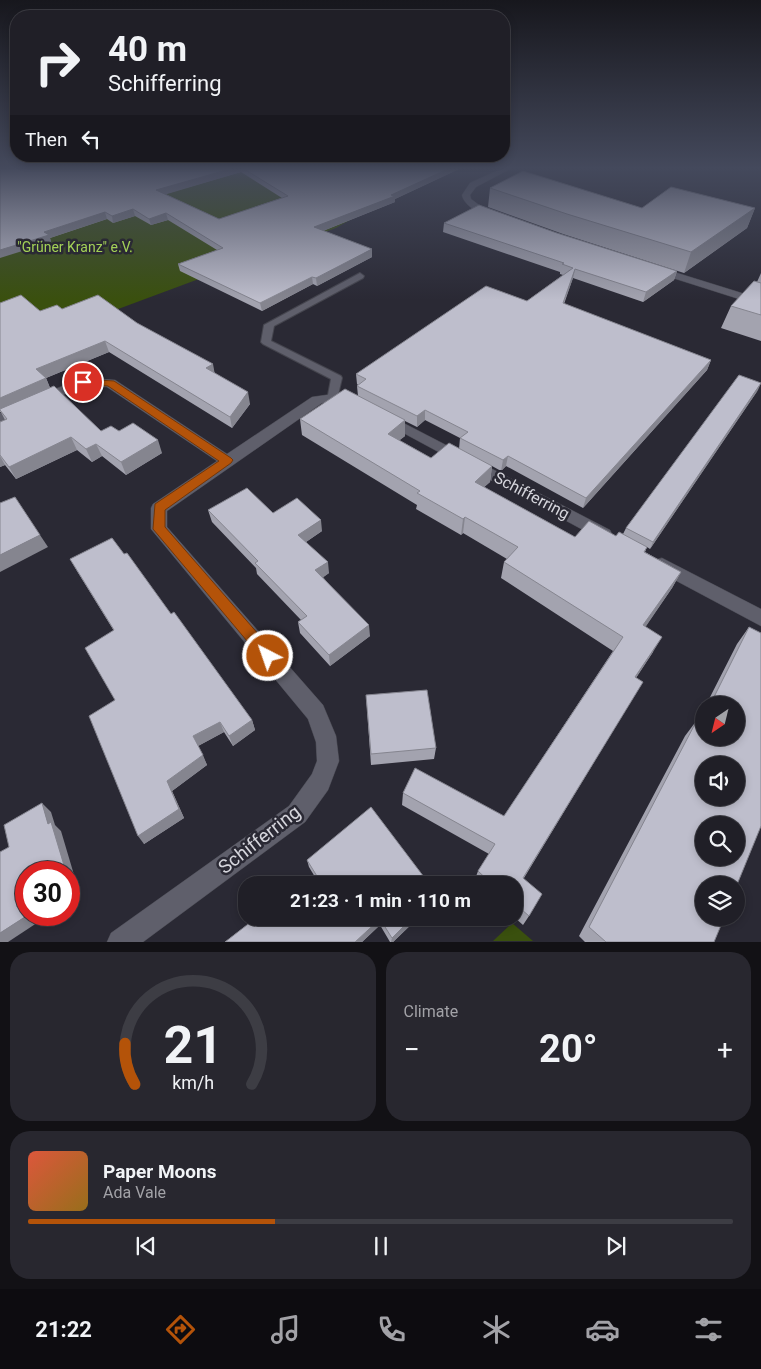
<!DOCTYPE html>
<html lang="en">
<head>
<meta charset="utf-8">
<style>
	body { margin:0; font-family:Roboto,sans-serif; background:#28272f; color:#f1f3f6; height:100vh; display:flex; flex-direction:column; font-size:19px; white-space:nowrap }
	* { box-sizing:border-box; margin:0 }
	p { font-size:16px; color:#a2a2a7 }
	.icon { flex:none; width:28px; height:28px; fill:none; stroke:currentColor; stroke-width:2; stroke-linecap:round; stroke-linejoin:round }
	.map { position:relative; height:942px; overflow:hidden }
	.details { display:flex; flex-direction:column; gap:10px; padding:10px; background:#121115; flex:1 }
	.details>* { flex:none }
	.hud { position:absolute; left:10px; top:10px; width:500px; height:152px; border-radius:20px; box-shadow:0 2px 8px #0003,0 0 0 1px #3d3d44; background:#201f27; color:#f1f3f6; overflow:hidden }
	.needle { width:32px; rotate:215deg }
	.tools { position:absolute; left:695px; top:696px; display:grid; gap:10px }
	.tools a { display:grid; place-items:center; width:50px; height:50px; border-radius:50%; background:#201f27; box-shadow:0 2px 8px #0003,0 0 0 1px #3d3d44; font-size:25px }
	.speed { position:absolute; left:15px; top:861px; display:flex; gap:10px; font-size:25px; font-weight:700; text-align:center }
	.speed>* { display:grid; place-content:center; width:65px; height:65px; border-radius:50%; background:#201f27; box-shadow:0 2px 8px #0003,0 0 0 1px #3d3d44; line-height:1 }
	.speed .limit { border:8px solid #d22; background:#fff; color:#111 }
	.pin { position:absolute; display:grid; place-items:center; width:42px; height:42px; color:#fff; margin:-21px; border:2px solid #fff; border-radius:50%; box-shadow:0 1px 5px #0007 }
	.me { position:absolute; width:55px; margin:-28px; rotate:319deg; stroke-linejoin:round; filter:drop-shadow(0 0 4px #0008) }
	.turn { display:flex; align-items:center; gap:18px; height:105px; padding:0 15px; font-size:22px }
	.turn .icon { width:65px; height:65px; stroke-width:2.5 }
	.turn b { display:block; font-size:35px; line-height:42px }
	.then { display:flex; align-items:center; height:48px; padding:0 15px; background:#0003; gap:10px; font-size:19px }
	.big { font-size:38px; font-weight:700; line-height:1.1 }
	.details .widget { flex:1; display:flex; flex-direction:column; justify-content:center; gap:8px; min-width:0; padding:0 18px; border-radius:20px; background:#28272f }
	.details .dial { align-items:center; gap:0 }
	.dial svg { height:130px; overflow:visible; fill:none; stroke:#3d3d44; stroke-width:7; stroke-linecap:round; text-anchor:middle }
	.dial text { fill:#f1f3f6; stroke:none }
	.song { display:flex; align-items:center; gap:15px }
	.cover { width:60px; height:60px; border-radius:8px; background:linear-gradient(135deg,hsl(10 70% 55%),hsl(40 70% 35%)) }
	.played { height:5px; border-radius:2px; background:linear-gradient(90deg,#b45309 35%,#3d3d44 35%) }
	.keys { display:flex; justify-content:space-around; direction:ltr }
	.heat { display:flex; justify-content:space-between; align-items:center; font-size:28px; direction:ltr }
	.details .tiles { flex:1; display:grid; gap:10px; grid-template-columns:1fr 1fr }
	.widget:last-child { grid-column:span 2 }
	.trip { position:absolute; left:238px; top:876px; width:285px; height:50px; border-radius:20px; background:#201f27; box-shadow:0 2px 8px #0003,0 0 0 1px #3d3d44; font-weight:700; line-height:50px; text-align:center }
	.dock { display:flex; height:80px; justify-content:space-around; align-items:center; background:#0d0c10; color:#a2a2a7 }
	.dock .icon { width:35px; height:35px }
	.dock .active { color:#b45309 }
	.dock b { font-size:22px; color:#f1f3f6 }
	.map>svg:first-child { display:block }
	.green { fill:#3a500e }
	.lines { fill:none; stroke-linecap:round; stroke-linejoin:round }
	.lane-casing { stroke:#45454e; stroke-width:2 }
	.street-casing { stroke:#45454e; stroke-width:1 }
	.lane { fill:#5f5f6b; fill-rule:evenodd }
	.street { fill:#5f5f6b; fill-rule:evenodd }
	.wall { fill:#a3a3af; fill-rule:evenodd }
	.shaded-wall { fill:#85858f }
	.building { fill:#bebecc; stroke:#85858f; fill-rule:evenodd }
	.route { fill:#b45309; stroke:#753606 }
	.labels { text-anchor:middle; stroke-width:5; stroke-linejoin:round; paint-order:stroke }
	.far-park-label { font-size:14px; fill:#a3d157; stroke:#2a2934 }
	.street-label { font-size:16px; fill:#d5d5dc; stroke:#2a2934 }
	.near-street-label { font-size:19px; fill:#d5d5dc; stroke:#2a2934 }
</style>
</head>
<body>
<div class="map">
<svg width="761" height="942" viewBox="0 0 761 942">
	<rect width="100%" height="100%" fill="#2a2934"/>
	<g class="green">
		<polygon points="293,169 369,209 336,228 0,353 0,187"/>
		<polygon points="512,923 533,941 493,941"/>
	</g>
	<g class="lines">
		<defs>
			<polygon id="lane" points="360,273 364,276 363,278 274,326 271,341 341,376 342,378 338,395 333,398 328,395 331,379 263,344 261,342 264,325"/>
			<g id="street">
				<path d="M501,169h9l-34,18 -6,8 1,4 8,6 18,8v4c-11,1 -33,-10 -35,-22l8,-12z"/>
				<polygon points="658,267 761,299 761,306 654,272 654,268"/>
				<polygon points="83,378 115,380 227,454 312,397 340,393 354,396 361,401 354,405 340,401 322,403 167,511 167,527 323,705 336,736 339,761 328,790 305,822 143,942 107,942 111,933 289,806 312,774 317,761 316,742 308,719 151,529 151,508 153,504 217,461 107,387 85,386 43,403 36,399 38,396"/>
				<polygon points="22,405 27,406 29,409 27,412 0,422 0,413"/>
				<polygon points="388,415 610,530 612,534 610,538 604,540 598,538 383,422 381,419 383,416"/>
				<polygon points="662,558 761,609 761,626 656,570 653,565 656,560"/>
			</g>
		</defs>
		<use href="#lane" class="lane-casing"/>
		<use href="#street" class="street-casing"/>
		<use href="#lane" class="lane"/>
		<use href="#street" class="street"/>
	</g>
	<g class="wall">
		<path d="M0,169h459l-64,30v3l-72,29 49,26 -55,29 -4,-2 -51,27 -82,-40 -2,-7 39,-14 -49,-30 -17,5 -16,-9 -22,7 -6,-4 -57,19 1,4zM241,172l41,26 -63,21 -54,-25z"/>
		<polygon points="490,188 642,208 755,208 747,228 684,273 563,234 488,207"/>
		<path d="M444,223l113,10 120,38 -3,9 -31,22 -70,-24 -9,26 147,56 -4,10 -124,138 -77,-42 -5,5 -9,-5 -2,16 -6,5 91,50 41,-1 7,-2 3,-6 132,-138 -108,159 -3,-2 -2,5 36,20 -9,16 -27,39 8,25 -17,26 -2,18 -110,182 5,38 -6,9 -9,-8v-32h-36l-4,-3 4,-11 11,-17 -87,-49 1,-12 101,23 109,-165 -112,-73 3,-16 3,-3 -44,-26 -2,2 -45,-26 1,-4 -115,-70 -2,-16 58,-23 -1,-10 1,-1 -1,-1 -1,-10 171,-73 36,-26 -3,-1v-2l-117,-40zM425,420l35,18 -1,11 -28,9 -32,-18 6,-4v-15l12,6z"/>
		<polygon points="761,273 761,341 721,328 731,306 757,282"/>
		<polygon points="0,303 40,311 62,309 137,323 215,373 250,404 232,428 109,352 46,378 50,388 101,431 119,431 162,453 126,475 102,456 92,462 77,450 16,479 5,465 0,467 0,422 5,420 1,412 0,412"/>
		<polygon points="208,510 273,513 322,531 306,542 329,573 323,577 370,636 330,666 300,633 298,622 301,620 257,574 256,568 212,522"/>
		<polygon points="124,554 171,614 252,720 255,730 233,746 224,732 198,746 207,765 172,791 184,818 144,844 114,631 77,571 70,559"/>
		<polygon points="749,627 714,942 585,942 579,936 685,736 697,720 698,721 704,710 704,738 736,705 706,705 737,644"/>
		<polygon points="366,695 436,748 434,759 371,765"/>
		<polygon points="307,860 430,885 318,882 309,867"/>
		<polygon points="256,918 418,918 393,942 390,942 380,925 362,942 225,942"/>
	</g>
	<g class="shaded-wall">
		<polygon points="230,169 240,169 241,172 157,197 156,190"/>
		<polygon points="448,169 459,169 395,199 395,202 315,234 314,227 391,195"/>
		<polygon points="755,208 747,228 684,273 691,252"/>
		<polygon points="133,209 135,216 113,223 112,216"/>
		<polygon points="105,212 107,219 50,238 51,242 0,258 0,250 44,232"/>
		<polygon points="166,213 168,220 151,225 149,219"/>
		<polygon points="372,249 372,257 317,286 316,278"/>
		<polygon points="575,269 573,278 560,313 563,303"/>
		<polygon points="677,271 674,280 643,302 646,292"/>
		<polygon points="312,277 313,284 262,311 260,303"/>
		<polygon points="105,341 109,352 41,380 36,369"/>
		<polygon points="711,360 707,370 583,508 586,498"/>
		<polygon points="213,364 215,375 206,368"/>
		<polygon points="46,378 51,390 0,410 0,398"/>
		<polygon points="761,383 758,390 650,549 653,542"/>
		<polygon points="248,392 250,404 232,428 230,417"/>
		<polygon points="425,410 425,420 417,427 417,416"/>
		<polygon points="405,420 405,436 388,450 388,434"/>
		<polygon points="71,437 77,450 16,479 9,467"/>
		<polygon points="158,440 162,453 126,475 121,462"/>
		<polygon points="96,444 102,456 92,462 86,449"/>
		<polygon points="0,456 5,465 0,467"/>
		<polygon points="508,456 506,466 501,471 503,460"/>
		<polygon points="492,466 490,482 472,498 475,482"/>
		<polygon points="465,517 463,533 461,535 463,519"/>
		<polygon points="321,520 322,531 300,546 298,535"/>
		<polygon points="40,535 48,547 0,572 0,555"/>
		<polygon points="328,562 329,573 317,582 315,570"/>
		<polygon points="681,572 672,588 636,641 643,625"/>
		<polygon points="369,625 370,636 330,666 329,655"/>
		<polygon points="662,637 653,652 627,691 635,677"/>
		<polygon points="252,720 255,730 233,746 229,736"/>
		<polygon points="220,722 224,732 198,746 193,736"/>
		<polygon points="203,755 207,765 172,791 184,818 144,844 138,836 167,781"/>
		<polygon points="42,803 51,812 55,825 61,831 80,895 69,902 69,872 66,872 48,824"/>
		<polygon points="28,915 49,915 8,942 0,942 0,933"/>
		<polygon points="412,918 418,918 393,942 391,942 392,938"/>
		<polygon points="380,919 380,925 362,942 355,942"/>
	</g>
	<g class="building">
		<polygon points="0,169 230,169 156,190 219,219 288,196 244,169 448,169 391,195 395,196 314,227 372,249 316,278 312,277 260,303 178,264 223,248 166,213 149,219 133,209 112,216 105,212 44,232 49,235 0,250"/>
		<polygon points="523,171 642,208 671,187 755,208 691,252 567,214 490,188"/>
		<polygon points="479,205 557,233 677,271 646,292 575,269 563,303 711,360 586,498 508,456 503,460 460,438 468,432 425,410 417,416 357,386 366,379 356,374 486,286 527,301 573,268 562,264 564,263 444,223"/>
		<polygon points="754,281 761,283 761,315 731,306"/>
		<polygon points="21,295 40,311 57,305 62,309 98,295 137,323 213,364 206,368 248,392 230,417 105,341 36,369 46,378 0,398 0,303"/>
		<polygon points="739,375 761,383 653,542 626,528"/>
		<polygon points="54,386 101,431 111,426 119,431 133,423 158,440 121,462 96,444 86,449 71,437 9,467 0,455 0,422 7,419 0,410 0,409"/>
		<polygon points="345,389 405,420 388,434 431,458 449,443 492,466 475,482 575,537 589,521 616,536 619,532 647,547 644,552 681,572 643,625 662,637 635,677 643,682 523,878 542,894 529,916 514,903 514,885 493,885 478,871 495,844 403,793 415,768 504,816 623,637 504,562 518,547 465,517 463,519 417,493 420,491 300,419"/>
		<polygon points="247,488 273,513 297,498 321,520 298,535 328,562 315,570 369,625 329,655 298,622 307,616 255,563 258,561 208,510"/>
		<polygon points="15,497 40,535 0,555 0,503"/>
		<polygon points="112,538 124,554 127,553 171,614 174,612 252,720 229,736 220,722 193,736 203,755 167,781 179,809 138,836 89,716 115,700 85,648 114,630 70,559"/>
		<path d="M749,627l12,6v193l-25,61v-2h-32v33h20l-10,24h-108l-17,-15 108,-207 4,3 3,-5v20h32v-33h-26zM704,765h32v33h-32zM704,825h32v33h-32z"/>
		<polygon points="427,690 436,748 371,754 366,695"/>
		<polygon points="42,803 48,824 51,822 66,872 26,872 26,915 28,915 0,933 0,852 9,847 4,825"/>
		<polygon points="371,807 430,885 315,885 320,881 307,860"/>
		<polygon points="256,918 412,918 392,938 380,919 355,942 225,942"/>
	</g>
	<linearGradient id="sky" x2="0" y2="1"><stop stop-color="#17171d"/><stop offset="0.56" stop-color="#44495c"/><stop offset="1" stop-color="#44495c" stop-opacity="0"/></linearGradient>
	<rect width="761" height="300" fill="url(#sky)"/>
	<polygon class="route" points="83,379 114,381 231,458 233,460 231,463 165,510 165,527 273,651 275,656 273,660 268,662 263,660 153,529 155,504 219,461 108,386 79,384 79,380"/>
	<g class="labels">
		<g class="far-park-label">
			<text x="75" y="252">"Grüner Kranz" e.V.</text>
		</g>
		<g class="street-label">
			<text transform="translate(532 495) rotate(28)" y="6">Schifferring</text>
		</g>
		<g class="near-street-label">
			<text transform="translate(259 839) rotate(-38)" y="7">Schifferring</text>
		</g>
	</g>
</svg>
<div class="tools">
<a><svg class="needle" viewBox="-14 -14 28 28"><path d="M0-13l5 13h-10z" fill="#e53935"/><path d="M0 13l5-13h-10z" fill="#a2a2a7"/></svg></a>
<a><svg class="icon" aria-label="sound" viewBox="0 0 24 24"><path d="M4 9h4l5-4v14l-5-4H4zM17 9q2 3 0 6"/></svg></a>
<a><svg class="icon" aria-label="search" viewBox="0 0 24 24"><circle cx="10" cy="10" r="6"/><path d="M15 15l6 6"/></svg></a>
<a><svg class="icon" aria-label="layers" viewBox="0 0 24 24"><path d="M12 4l9 5-9 5-9-5zM3 14l9 5 9-5"/></svg></a>
</div>
<div class="speed"><div class="limit">30</div></div>
<div class="pin" style="left:83px;top:382px;background:#d93025"><svg class="icon" aria-label="arrive" viewBox="0 0 24 24"><path d="M6 21V4h12l-3 4 3 4H6"/></svg></div>
<svg class="me" style="left:268px;top:656px" viewBox="-20 -20 40 40"><circle r="17" fill="#b45309" stroke="#fff" stroke-width="3"/><path d="M0-11L8 9 0 5-8 9z" fill="#fff"/></svg>
<div class="trip">21:23 · 1 min · 110 m</div>
<div class="hud">
<div class="turn"><svg class="icon" aria-label="right" viewBox="0 0 24 24"><path d="M7 20v-9h11M14 6l5 5-5 5"/></svg><div><b>40 m</b>Schifferring</div></div>
<div class="then">Then<svg class="icon" aria-label="left" viewBox="0 0 24 24"><path d="M17 20v-9H6M10 6l-5 5 5 5"/></svg></div>
</div>
</div>
<section class="details">
<div class="tiles">
<div class="widget dial"><svg viewBox="0 0 100 80">
<path d="M14 69A42 42 0 1 1 86 69"/>
<path d="M14 69A42 42 0 0 1 8 44" stroke="#b45309"/>
<text x="50" y="56" font-size="32" font-weight="700">21</text>
<text x="50" y="72" font-size="11">km/h</text>
</svg></div>
<div class="widget"><p>Climate</p>
<div class="heat"><a>−</a><b class="big">20°</b><a>+</a></div>
</div>
<div class="widget">
<div class="song"><i class="cover"></i><div><b>Paper Moons</b><p>Ada Vale</p></div></div>
<div class="played"></div>
<div class="keys"><svg class="icon" aria-label="previous" viewBox="0 0 24 24"><path d="M18 5L8 12l10 7zM5 5v14"/></svg><svg class="icon" aria-label="pause" viewBox="0 0 24 24"><path d="M8 5v14M16 5v14"/></svg><svg class="icon" aria-label="next" viewBox="0 0 24 24"><path d="M6 5l10 7-10 7zM19 5v14"/></svg></div>
</div>
</div>
</section>
<nav class="dock">
<b>21:22</b>
<svg class="icon active" aria-label="directions" viewBox="0 0 24 24"><path d="M12 3l9 9-9 9-9-9zM9 14v-3h6M13 9l2 2-2 2"/></svg>
<svg class="icon" aria-label="music" viewBox="0 0 24 24"><path d="M9 18V5l10-2v13"/><circle cx="6" cy="18" r="3"/><circle cx="16" cy="16" r="3"/></svg>
<svg class="icon" aria-label="phone" viewBox="0 0 24 24"><path d="M5 4h4l2 5-3 2q2 4 5 5l2-3 5 2v4C11 20 4 13 5 4z"/></svg>
<svg class="icon" aria-label="climate" viewBox="0 0 24 24"><path d="M12 3v18M4 7l16 10M4 17L20 7"/></svg>
<svg class="icon" aria-label="car" viewBox="0 0 24 24"><path d="M5 17H2v-5l4-1 3-4h7l3 4 3 1v5h-3M9 17h6M6 11h13"/><circle cx="7" cy="17" r="2"/><circle cx="17" cy="17" r="2"/></svg>
<svg class="icon" aria-label="filters" viewBox="0 0 24 24"><path d="M4 7h16M4 17h16"/><circle cx="9" cy="7" r="2"/><circle cx="15" cy="17" r="2"/></svg>
</nav>
</body>
</html>
